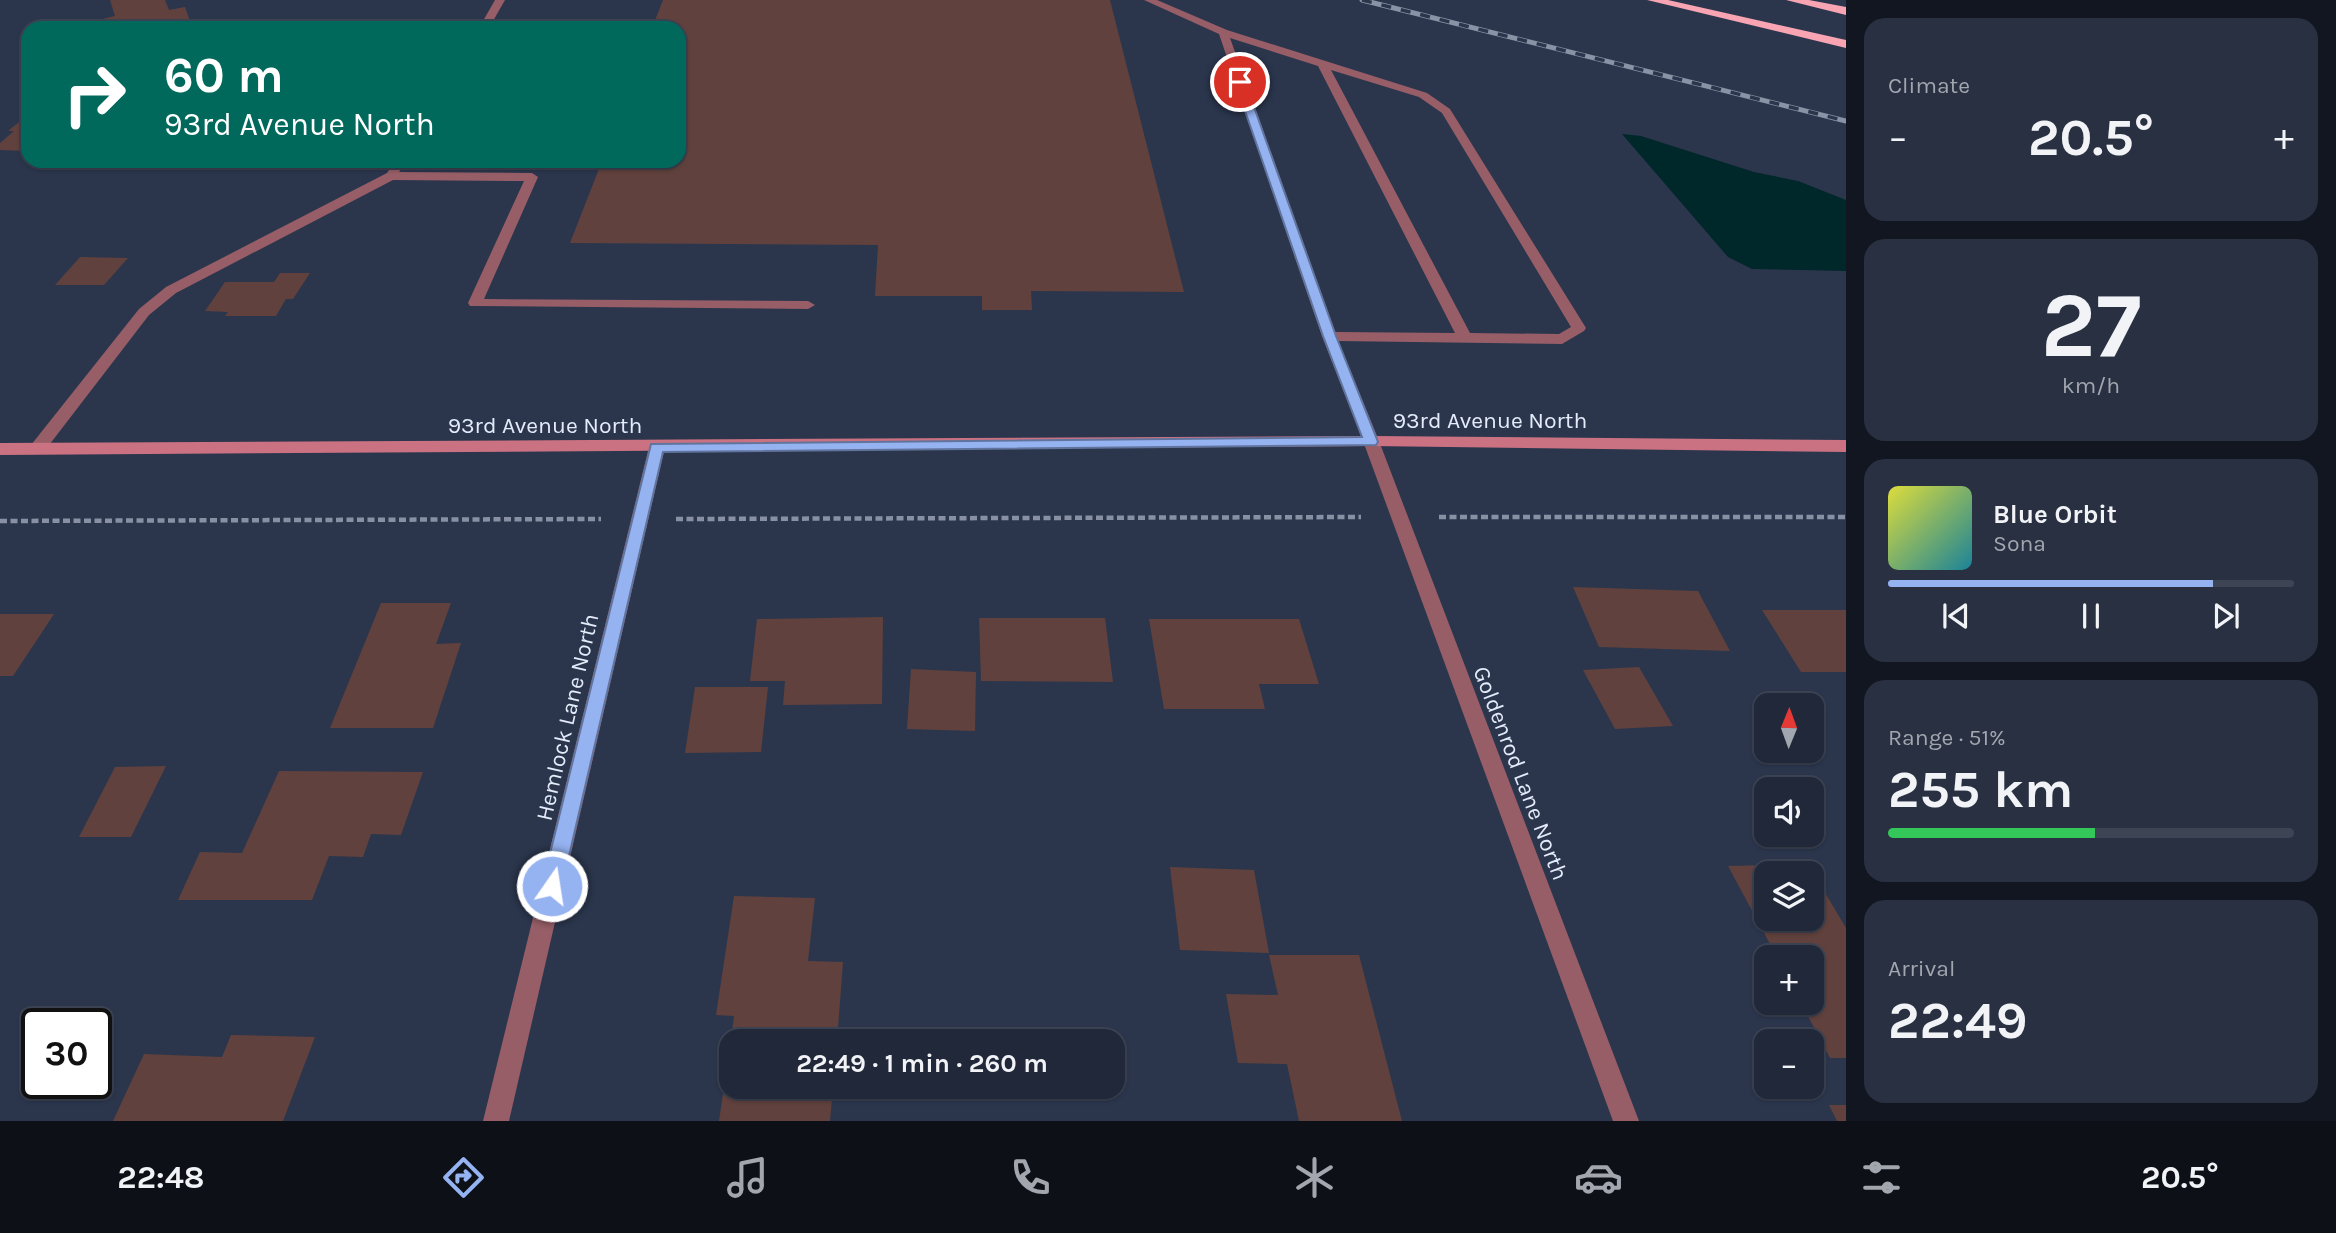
<!DOCTYPE html>
<html lang="en">
<head>
<meta charset="utf-8">
<style>
	body { margin:0; font-family:Karla,sans-serif; background:#283042; color:#f1f3f6; height:100vh; display:flex; flex-direction:column; font-size:26px; white-space:nowrap }
	* { box-sizing:border-box; margin:0 }
	p { font-size:23px; color:#a2a6af }
	.icon { flex:none; width:38px; height:38px; fill:none; stroke:currentColor; stroke-width:2; stroke-linecap:round; stroke-linejoin:round }
	.map { position:relative; flex:1; overflow:hidden }
	.side { display:flex; flex-direction:column; gap:18px; padding:18px; background:#121620; width:490px }
	.side>* { flex:none }
	.top-card { position:absolute; left:21px; top:21px; width:665px; height:147px; border-radius:21px; box-shadow:0 2px 5px #0004,0 0 0 2px #3d4454; background:#00695c; color:#fff; overflow:hidden }
	.needle { width:46px; rotate:1deg }
	.fabs { position:absolute; left:1754px; top:693px; display:grid; gap:14px }
	.fabs a { display:grid; place-items:center; width:70px; height:70px; border-radius:14px; background:#20283a; box-shadow:0 2px 5px #0004,0 0 0 2px #3d4454; font-size:35px }
	.speed { position:absolute; left:21px; top:1008px; display:flex; gap:14px; font-size:35px; font-weight:700; text-align:center }
	.speed>* { display:grid; place-content:center; width:91px; height:91px; border-radius:50%; background:#20283a; box-shadow:0 2px 5px #0004,0 0 0 2px #3d4454; line-height:1 }
	.speed .limit { border:4px solid #111; border-radius:10px; background:#fff; color:#111 }
	.pin { position:absolute; display:grid; place-items:center; width:60px; height:60px; color:#fff; margin:-30px; border:4px solid #fff; border-radius:50%; box-shadow:0 2px 7px #0007 }
	.me { position:absolute; width:77px; margin:-38px; rotate:13deg; stroke-linejoin:round; filter:drop-shadow(0 0 5px #0008) }
	.turn { display:flex; align-items:center; gap:24px; height:147px; padding:0 28px; font-size:32px }
	.turn .icon { width:91px; height:91px; stroke-width:2.5 }
	.turn b { display:block; font-size:49px; line-height:60px }
	.big { font-size:52px; font-weight:700; line-height:1.1 }
	.side .widget { flex:1; display:flex; flex-direction:column; justify-content:center; gap:10px; min-width:0; padding:0 24px; border-radius:21px; background:#283042 }
	.side .dial { align-items:center; gap:0 }
	.dial b { font-size:91px; line-height:1 }
	.song { display:flex; align-items:center; gap:21px }
	.cover { width:84px; height:84px; border-radius:10px; background:linear-gradient(135deg,hsl(60 70% 55%),hsl(190 70% 35%)) }
	.played { height:7px; border-radius:4px; background:linear-gradient(90deg,#95b2f1 80%,#3d4454 80%) }
	.keys { display:flex; justify-content:space-around; direction:ltr }
	.heat { display:flex; justify-content:space-between; align-items:center; font-size:38px; direction:ltr }
	.charge { height:10px; border-radius:5px; background:linear-gradient(90deg,#34c759 51%,#3d4454 0) }
	.trip { position:absolute; left:719px; top:1029px; width:406px; height:70px; border-radius:21px; background:#20283a; box-shadow:0 2px 5px #0004,0 0 0 2px #3d4454; font-weight:700; line-height:70px; text-align:center }
	.menu { display:flex; height:112px; justify-content:space-around; align-items:center; background:#0d1017; color:#a2a6af }
	.menu .icon { width:49px; height:49px }
	.menu .on { color:#95b2f1 }
	.menu b { font-size:32px; color:#f1f3f6 }
	main { display:flex; flex:1; min-height:0 }
	.map>svg:first-child { display:block }
	.water { fill:#002729 }
	.building { fill:#60413d; fill-rule:evenodd }
	.lines { fill:none; stroke-linecap:round; stroke-linejoin:round }
	.path { stroke:#8891a4; stroke-width:4.5; stroke-dasharray:7 3.5; stroke-linecap:butt }
	.lane { fill:#975e67; fill-rule:evenodd }
	.street { fill:#975e67; fill-rule:evenodd }
	.secondary { fill:#cb7282; fill-rule:evenodd }
	.highway { fill:#f8a4b2; fill-rule:evenodd }
	.rail-casing { stroke:#8993a5; stroke-width:5 }
	.rail { stroke:#2b364d; stroke-width:3.5; stroke-dasharray:10; stroke-linecap:butt }
	.route { fill:#95b2f1; stroke:#61749d; stroke-width:2 }
	.labels { text-anchor:middle; stroke-width:7; stroke-linejoin:round; paint-order:stroke }
	.street-label { font-size:23px; fill:#e4ecfb; stroke:#2b364d }
</style>
</head>
<body>
<main>
<div class="map">
<svg width="1846" height="1121" viewBox="0 0 1846 1121">
	<rect width="100%" height="100%" fill="#2b364d"/>
	<polygon class="water" points="1622,134 1641,136 1754,172 1798,181 1846,200 1846,271 1752,269 1728,257"/>
	<g class="building">
		<polygon points="110,0 165,0 169,10 185,7 190,21 156,28 153,22 125,28 86,28 85,23 115,16"/>
		<polygon points="663,0 1110,0 1184,292 1031,291 1032,310 982,310 982,296 875,296 878,245 570,243 602,161 679,161 679,28 652,28"/>
		<polygon points="28,115 28,151 0,150 0,143 14,131 8,131"/>
		<polygon points="80,257 128,258 104,285 55,285"/>
		<polygon points="280,273 310,273 293,299 286,299 276,316 225,316 228,312 205,311 225,282 274,282"/>
		<polygon points="1573,587 1698,591 1730,651 1599,647"/>
		<polygon points="381,603 451,603 436,644 461,643 433,728 330,728"/>
		<polygon points="1762,610 1846,610 1846,672 1801,672"/>
		<polygon points="0,614 54,614 13,676 0,676"/>
		<polygon points="883,617 882,704 783,705 785,681 750,681 757,619"/>
		<polygon points="979,618 1105,618 1113,682 981,681"/>
		<polygon points="1149,619 1299,619 1319,684 1259,684 1265,709 1164,709"/>
		<polygon points="1639,667 1673,726 1615,729 1583,670"/>
		<polygon points="911,669 976,672 975,731 907,729"/>
		<polygon points="695,687 768,687 761,752 685,753"/>
		<polygon points="166,766 131,837 79,837 115,767"/>
		<polygon points="279,771 423,772 401,835 371,834 363,857 329,856 312,900 178,900 200,852 242,853"/>
		<path d="M1808,864l38,64v130h-16l-29,-55h10v-46h-34l-49,-91zM1766,873h45v46h-45z"/>
		<polygon points="1170,867 1254,870 1269,953 1180,950"/>
		<polygon points="734,896 815,898 808,961 843,962 837,1041 731,1041 734,1016 716,1015"/>
		<polygon points="1269,955 1359,955 1402,1121 1299,1121 1287,1064 1238,1063 1226,994 1278,995"/>
		<polygon points="231,1035 315,1037 283,1121 113,1121 144,1054 222,1057"/>
		<polygon points="730,1046 732,1087 833,1087 830,1121 719,1121"/>
		<polygon points="1829,1105 1846,1105 1846,1121 1837,1121"/>
	</g>
	<g class="lines">
		<g class="path">
			<polyline points="1439,517 1846,517"/>
			<polyline points="676,519 1361,517"/>
			<polyline points="0,521 601,519"/>
		</g>
		<g class="lane">
			<polygon points="495,0 505,0 489,28 479,28"/>
			<path d="M1144,0h13l70,30 200,63 23,16 136,219 -2,3 -22,13 -224,-3 41,100 -2,4h-12l-43,-109 -103,-302zM1230,38l88,28 137,267 -120,-1zM1331,70l88,27 23,16 129,214 -12,7 -89,-1z"/>
			<polygon points="395,161 407,161 399,172 532,173 538,177 484,299 808,301 815,305 808,309 470,306 468,303 524,181 393,180 176,293 149,315 43,453 31,453 29,449 31,445 139,309 166,287 387,173"/>
		</g>
		<g class="street">
			<polygon points="1371,436 1379,441 1639,1121 1613,1121 1363,441"/>
			<polygon points="657,441 665,447 509,1121 483,1121 649,447"/>
		</g>
		<polygon class="secondary" points="1371,436 1846,440 1846,452 1371,446 0,455 0,443"/>
		<g class="highway">
			<polygon points="1647,0 1668,0 1846,40 1846,48"/>
			<polygon points="1786,0 1809,0 1846,7 1846,15"/>
		</g>
		<defs>
			<polyline id="rail" points="1362,0 1846,121"/>
		</defs>
		<use href="#rail" class="rail-casing"/>
		<use href="#rail" class="rail"/>
	</g>
	<polygon class="route" points="1240,79 1245,82 1336,336 1378,442 1376,445 663,452 562,886 559,892 552,895 545,892 542,886 651,444 1362,437 1323,336 1235,82"/>
	<g class="labels">
		<g class="street-label">
			<text x="1490" y="428">93rd Avenue North</text>
			<text x="545" y="433">93rd Avenue North</text>
			<text transform="translate(567 717) rotate(-77)" y="8">Hemlock Lane North</text>
			<text transform="translate(1521 773) rotate(69)" y="8">Goldenrod Lane North</text>
		</g>
	</g>
</svg>
<div class="fabs">
<a><svg class="needle" viewBox="-14 -14 28 28"><path d="M0-13l5 13h-10z" fill="#e53935"/><path d="M0 13l5-13h-10z" fill="#a2a6af"/></svg></a>
<a><svg class="icon" aria-label="sound" viewBox="0 0 24 24"><path d="M4 9h4l5-4v14l-5-4H4zM17 9q2 3 0 6"/></svg></a>
<a><svg class="icon" aria-label="layers" viewBox="0 0 24 24"><path d="M12 4l9 5-9 5-9-5zM3 14l9 5 9-5"/></svg></a>
<a>+</a>
<a>−</a>
</div>
<div class="speed"><div class="limit">30</div></div>
<div class="pin" style="left:1240px;top:82px;background:#d93025"><svg class="icon" aria-label="arrive" viewBox="0 0 24 24"><path d="M6 21V4h12l-3 4 3 4H6"/></svg></div>
<svg class="me" style="left:552px;top:886px" viewBox="-20 -20 40 40"><circle r="17" fill="#95b2f1" stroke="#fff" stroke-width="3"/><path d="M0-11L8 9 0 5-8 9z" fill="#fff"/></svg>
<div class="trip">22:49 · 1 min · 260 m</div>
<div class="top-card">
<div class="turn"><svg class="icon" aria-label="right" viewBox="0 0 24 24"><path d="M7 20v-9h11M14 6l5 5-5 5"/></svg><div><b>60 m</b>93rd Avenue North</div></div>
</div>
</div>
<section class="side">
<div class="widget"><p>Climate</p>
<div class="heat"><a>−</a><b class="big">20.5°</b><a>+</a></div>
</div>
<div class="widget dial"><b>27</b><p>km/h</p></div>
<div class="widget">
<div class="song"><i class="cover"></i><div><b>Blue Orbit</b><p>Sona</p></div></div>
<div class="played"></div>
<div class="keys"><svg class="icon" aria-label="previous" viewBox="0 0 24 24"><path d="M18 5L8 12l10 7zM5 5v14"/></svg><svg class="icon" aria-label="pause" viewBox="0 0 24 24"><path d="M8 5v14M16 5v14"/></svg><svg class="icon" aria-label="next" viewBox="0 0 24 24"><path d="M6 5l10 7-10 7zM19 5v14"/></svg></div>
</div>
<div class="widget"><p>Range · 51%</p><b class="big">255 km</b><div class="charge"></div></div>
<div class="widget"><p>Arrival</p><b class="big">22:49</b></div>
</section>
</main>
<nav class="menu">
<b>22:48</b>
<svg class="icon on" aria-label="directions" viewBox="0 0 24 24"><path d="M12 3l9 9-9 9-9-9zM9 14v-3h6M13 9l2 2-2 2"/></svg>
<svg class="icon" aria-label="music" viewBox="0 0 24 24"><path d="M9 18V5l10-2v13"/><circle cx="6" cy="18" r="3"/><circle cx="16" cy="16" r="3"/></svg>
<svg class="icon" aria-label="phone" viewBox="0 0 24 24"><path d="M5 4h4l2 5-3 2q2 4 5 5l2-3 5 2v4C11 20 4 13 5 4z"/></svg>
<svg class="icon" aria-label="climate" viewBox="0 0 24 24"><path d="M12 3v18M4 7l16 10M4 17L20 7"/></svg>
<svg class="icon" aria-label="car" viewBox="0 0 24 24"><path d="M5 17H2v-5l4-1 3-4h7l3 4 3 1v5h-3M9 17h6M6 11h13"/><circle cx="7" cy="17" r="2"/><circle cx="17" cy="17" r="2"/></svg>
<svg class="icon" aria-label="filters" viewBox="0 0 24 24"><path d="M4 7h16M4 17h16"/><circle cx="9" cy="7" r="2"/><circle cx="15" cy="17" r="2"/></svg>
<b>20.5°</b>
</nav>
</body>
</html>
